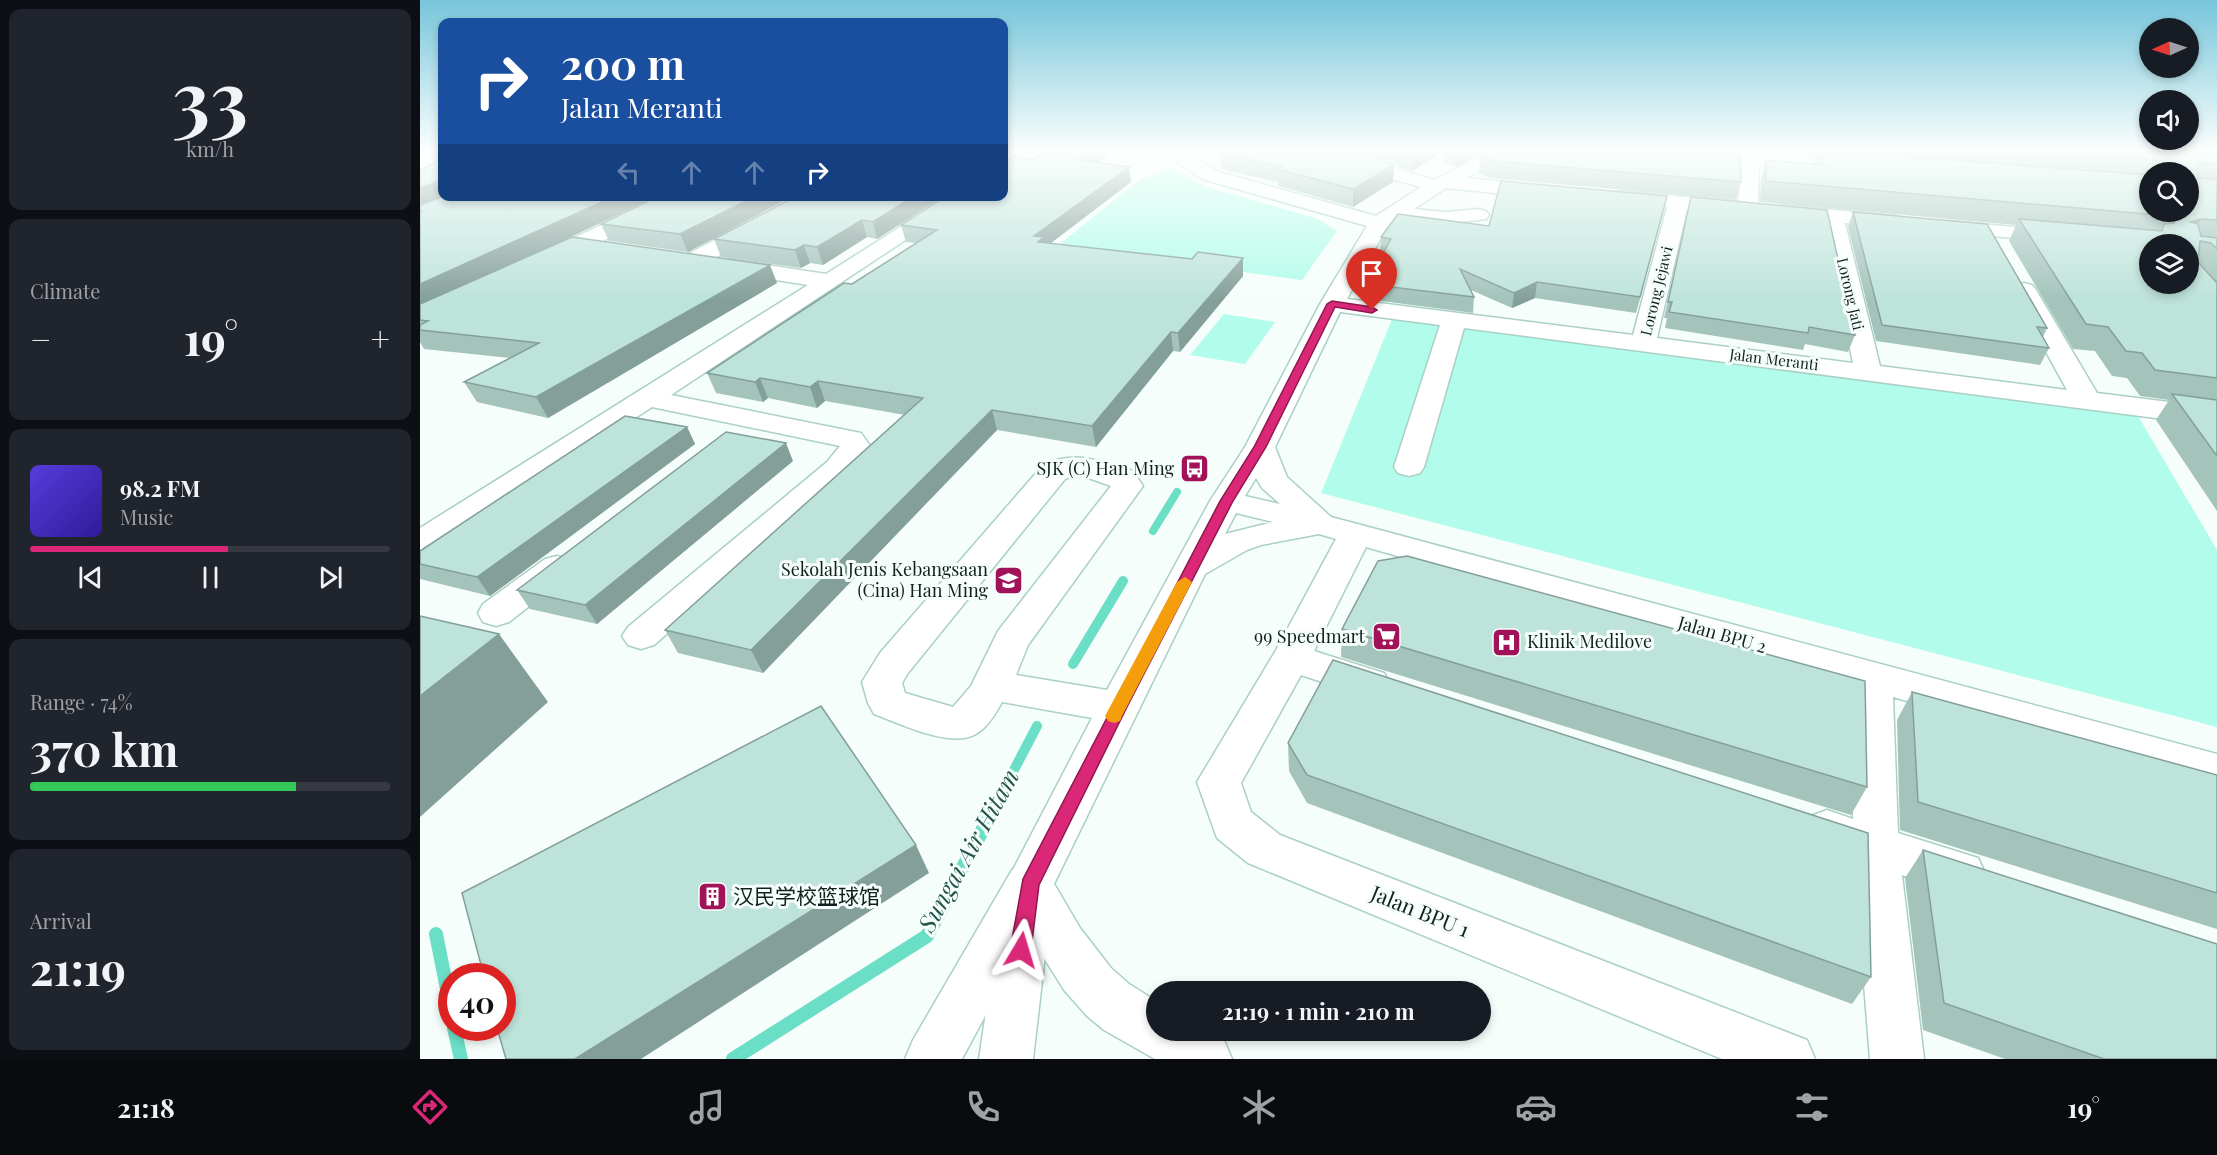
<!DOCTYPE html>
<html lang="en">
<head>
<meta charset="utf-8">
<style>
	body { margin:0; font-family:"Playfair Display","Noto Sans SC",serif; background:#20242c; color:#f1f3f6; height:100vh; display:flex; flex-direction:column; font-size:22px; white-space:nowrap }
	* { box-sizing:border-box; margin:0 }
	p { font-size:20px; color:#9ea1a6 }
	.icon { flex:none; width:33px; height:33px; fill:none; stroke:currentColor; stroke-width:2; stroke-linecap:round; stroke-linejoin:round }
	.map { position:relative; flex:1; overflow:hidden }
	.sheet { display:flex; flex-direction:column; gap:9px; padding:9px; background:#0d0f14; width:420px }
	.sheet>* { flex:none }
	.banner { position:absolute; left:18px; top:18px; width:570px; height:183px; border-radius:12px; box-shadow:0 3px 9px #0003; background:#1a4fa0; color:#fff; overflow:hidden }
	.needle { width:39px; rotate:267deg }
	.fabs { position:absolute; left:1719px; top:18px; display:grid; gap:12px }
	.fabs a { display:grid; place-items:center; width:60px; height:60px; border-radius:50%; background:#171b24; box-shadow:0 3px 9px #0003; font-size:30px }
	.speed { position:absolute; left:18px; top:963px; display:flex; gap:12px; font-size:30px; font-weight:700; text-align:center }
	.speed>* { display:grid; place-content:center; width:78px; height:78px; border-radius:50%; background:#171b24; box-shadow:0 3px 9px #0003; line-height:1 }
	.speed .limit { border:9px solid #d22; background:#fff; color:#111 }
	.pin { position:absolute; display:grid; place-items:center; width:51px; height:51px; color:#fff; margin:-62px -26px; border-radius:50% 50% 50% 0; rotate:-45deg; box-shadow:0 0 6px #0007 }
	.pin .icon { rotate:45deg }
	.me { position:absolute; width:66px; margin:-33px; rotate:7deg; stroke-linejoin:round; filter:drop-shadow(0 0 4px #0008) }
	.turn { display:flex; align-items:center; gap:21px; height:126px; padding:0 24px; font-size:27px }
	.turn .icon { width:78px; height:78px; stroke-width:2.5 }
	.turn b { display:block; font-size:42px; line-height:51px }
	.lanes { display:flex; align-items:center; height:57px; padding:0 24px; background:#0003; justify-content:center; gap:30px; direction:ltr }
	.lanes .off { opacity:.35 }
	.big { font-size:45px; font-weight:700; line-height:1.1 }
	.sheet .tile { flex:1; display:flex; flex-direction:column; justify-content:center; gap:9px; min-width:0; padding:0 21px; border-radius:12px; background:#20242c }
	.sheet .dial { align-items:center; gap:0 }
	.dial b { font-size:78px; line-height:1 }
	.song { display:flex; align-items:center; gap:18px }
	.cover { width:72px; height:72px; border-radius:9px; background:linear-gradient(135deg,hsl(250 70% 55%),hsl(250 70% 35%)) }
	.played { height:6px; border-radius:3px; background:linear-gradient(90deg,#db2777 55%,#363941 55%) }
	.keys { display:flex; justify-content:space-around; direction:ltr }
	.heat { display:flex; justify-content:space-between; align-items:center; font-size:33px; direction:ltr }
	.charge { height:9px; border-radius:4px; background:linear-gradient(90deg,#34c759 74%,#363941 0) }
	.trip { position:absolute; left:726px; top:981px; width:345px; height:60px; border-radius:30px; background:#171b24; box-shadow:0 3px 9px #0003; font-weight:700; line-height:60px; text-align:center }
	.tabs { display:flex; height:96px; justify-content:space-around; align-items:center; background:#090b0e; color:#9ea1a6 }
	.tabs .icon { width:42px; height:42px }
	.tabs .selected { color:#db2777 }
	.tabs b { font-size:27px; color:#f1f3f6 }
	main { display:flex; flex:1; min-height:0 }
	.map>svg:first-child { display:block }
	.green { fill:#b1fcea }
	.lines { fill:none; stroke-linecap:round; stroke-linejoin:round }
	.stream-far2 { stroke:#6bdec6; stroke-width:8 }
	.stream-far1 { stroke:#6bdec6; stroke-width:10 }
	.stream { stroke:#6bdec6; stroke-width:14 }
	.minor-casing { stroke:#aad0c6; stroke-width:3 }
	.major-casing { stroke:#aad0c6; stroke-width:3 }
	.minor { fill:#fff; fill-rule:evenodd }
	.major { fill:#fff; fill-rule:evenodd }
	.wall { fill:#a3c3bb; fill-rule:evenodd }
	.shaded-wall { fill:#849f99 }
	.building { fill:#bde3da; stroke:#849f99; stroke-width:1.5; fill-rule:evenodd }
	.route { fill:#db2777; stroke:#8e194d; stroke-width:1.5 }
	.slow { fill:#f59e0b }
	.labels { text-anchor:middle; stroke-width:6; stroke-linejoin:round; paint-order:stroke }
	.far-street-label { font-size:15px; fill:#12211d; stroke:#f6fefb }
	.poi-label { font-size:18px; fill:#12211d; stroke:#f6fefb; text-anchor:end }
	.street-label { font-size:18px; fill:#12211d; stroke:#f6fefb }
	.near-poi-label { font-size:21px; fill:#12211d; stroke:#f6fefb; text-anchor:start }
	.near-street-label { font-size:21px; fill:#12211d; stroke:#f6fefb }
	.near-water-label { font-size:24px; font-style:italic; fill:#24554b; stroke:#f6fefb }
</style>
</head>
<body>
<main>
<section class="sheet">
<div class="tile dial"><b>33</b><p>km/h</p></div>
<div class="tile"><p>Climate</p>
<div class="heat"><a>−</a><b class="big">19°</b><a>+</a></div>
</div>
<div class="tile">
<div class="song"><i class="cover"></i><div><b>98.2 FM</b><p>Music</p></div></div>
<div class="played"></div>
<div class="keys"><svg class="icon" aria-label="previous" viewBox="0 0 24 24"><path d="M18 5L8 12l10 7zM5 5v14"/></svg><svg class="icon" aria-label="pause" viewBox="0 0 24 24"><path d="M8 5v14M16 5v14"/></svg><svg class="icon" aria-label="next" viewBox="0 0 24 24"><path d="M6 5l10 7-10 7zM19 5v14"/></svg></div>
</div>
<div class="tile"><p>Range · 74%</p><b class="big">370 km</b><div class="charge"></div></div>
<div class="tile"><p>Arrival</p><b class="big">21:19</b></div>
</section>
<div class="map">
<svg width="1797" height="1059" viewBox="0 0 1797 1059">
	<rect width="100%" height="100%" fill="#f6fefb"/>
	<g class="green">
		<polygon points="751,167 784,186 898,219 917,231 882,280 636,247 718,181"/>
		<polygon points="804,314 855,322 825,364 770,355"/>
		<polygon points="973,317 1715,411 1797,550 1797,727 901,493"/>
	</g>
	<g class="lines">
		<polyline class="stream-far2" points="733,531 757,492"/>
		<g class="stream-far1">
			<polyline points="653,664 703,581"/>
			<polyline points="584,789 617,726"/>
		</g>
		<g class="stream">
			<polyline points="16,934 32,1014"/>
			<polyline points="34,1028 41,1059"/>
			<polyline points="313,1059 507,936 585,787"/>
		</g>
		<defs>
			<g id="minor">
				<polygon points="601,152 622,152 590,175 584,176 584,163"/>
				<path d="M743,152h21l32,19 160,45 45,-29 -37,-10 -6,-7 -31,-8 -3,-4 3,-4 6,-1 37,9 8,7 36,11 57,-28h23l-48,26 78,8 7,2 3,4 -3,4 -7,2 -97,-10 -4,2 -29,19 31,3 34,-3 7,2 3,4 -3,4 -41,5 -47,-5 -11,8 -40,72 286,36 34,-128 -52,-6 -3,-4 3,-4 7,-2 116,11 3,-39 11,-9 6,-1 106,8 3,4 -3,4 -6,1 -97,-6 -2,1 -1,43 -3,4 -7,2 -61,-5 -30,129 196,25 -29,-142 -48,-6 -3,-4 3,-4 7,-2 113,11 7,2 3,4 -3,4 -7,2 -51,-5 35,143 187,24 -55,-100 4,-5 8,-2 8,2 4,5 61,103 120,15v18l-753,-98 -40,139 -4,6 -11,3 -11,-3 -4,-6 46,-142 -100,-13 -65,135 12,30 44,40 886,237v36l-324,-93 5,136 80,25 7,15 -7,15 -17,6 -59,-19 22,184h-54l-16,-200 -43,-15 -7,-14 7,-14 16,-6 26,9v-133l-487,-139 -52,104 70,22 6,10 -6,10 -14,5 -69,-23 -60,108 10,29 29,23 527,205 8,19h-93l-474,-196 -31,-25 -20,-56 78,-130 61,-113 -17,-5 -58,11 -14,5 -42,24 -152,312 -20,173h-54l26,-174 87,-167 -90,-16c-6,11 -15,26 -26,32 -25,15 -77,-11 -102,-20l-6,-11 -6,-21 18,-29 163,-188c34,-16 57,-3 90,6l10,15 -115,159 -12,30 91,15 103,-189 35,-54 75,-143 47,-78 -165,-47zM657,474l34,12 -113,145 -27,55 -18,21 -48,-14 -3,-10 6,-10 157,-194zM836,478l6,10 18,16 -35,-8zM816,513l37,9 -48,12z"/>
				<polygon points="244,196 270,196 268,200 137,263 129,265 121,263 118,258 121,253"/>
				<polygon points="379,196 404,196 402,200 280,266 272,268 264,266 261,261 264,256"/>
				<polygon points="529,196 552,196 251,395 441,433 451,447 429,474 234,645 221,649 208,645 202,636 208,627 407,462 420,446 232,407 12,551 0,554 0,528 388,285 300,271 297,266 300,261 308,259 406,274"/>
				<polygon points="1528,221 1730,239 1738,240 1740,244 1730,244 1730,251 1521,231 1518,227 1521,223"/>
				<polygon points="137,556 149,559 154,567 149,575 89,622 76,626 63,622 58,613 63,604 125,559"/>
			</g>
			<polygon id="major" points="609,863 626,870 660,928 691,968 709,984 736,1001 736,1030 789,1030 804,1040 812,1059 735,1059 684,1030 667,1016 644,990 609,934 542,1059 485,1059 493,1040 592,870"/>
		</defs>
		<use href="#minor" class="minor-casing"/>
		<use href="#major" class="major-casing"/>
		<use href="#minor" class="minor"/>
		<use href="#major" class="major"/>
	</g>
	<g class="wall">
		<polygon points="627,152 687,152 687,156 678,163 709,167 711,182 630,243 823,276 760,352 753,351 676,447 577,430 343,673 258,653 245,630 485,415 405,401 397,408 348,398 343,402 296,393 287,373 432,284 495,243 486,242 481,225 615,160"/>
		<polygon points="1022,152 992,171 979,167 971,160 959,157 973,182 933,207 858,186 858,182 801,169 800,153"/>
		<polygon points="1024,152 1065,152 1036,167 1024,163"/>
		<path d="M1385,152h412v359l-61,-91 13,-20 -29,-4 -13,-18 -15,-2 -17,-25 -22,-2 -64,-108 7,-16 -256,-23 1,-22 5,-20 48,4 2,-9 -10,-1zM1730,172h38l-38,40z"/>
		<polygon points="1060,157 1321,182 1316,200 1070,178 1059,174"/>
		<polygon points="0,170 22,196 145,240 357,283 128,418 57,402 44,382 90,358 4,349 0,342"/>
		<polygon points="373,196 268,252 189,241 181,224"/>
		<polygon points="377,196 524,196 457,239 447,237 403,265 390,263 381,268 301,257 294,239"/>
		<polygon points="1247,196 1216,313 1115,298 1092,308 1051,290 1054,297 1053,313 946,299 946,284 963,252 960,252 961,237 1069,226"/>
		<polygon points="1271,197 1435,335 1428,352 1385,344 1383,350 1245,328 1247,318 1244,318"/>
		<polygon points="1433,212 1627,328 1623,337 1629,348 1620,365 1456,341 1428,227"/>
		<polygon points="267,427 275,444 70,596 0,579 0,551"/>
		<polygon points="373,461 177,624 110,609 97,590"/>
		<polygon points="922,629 1447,787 1431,815 921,657"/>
		<polygon points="1492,692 1797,775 1797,929 1480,830 1477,720"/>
		<polygon points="868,743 1451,977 1432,1004 887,803 869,771"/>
		<polygon points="1503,850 1797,1059 1585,1059 1503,1030 1485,878"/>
	</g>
	<g class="shaded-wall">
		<polygon points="669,152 687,152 687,156 660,176 658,160"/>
		<polygon points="996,152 1022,152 992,171 993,154"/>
		<polygon points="1037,152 1065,152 1036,167"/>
		<polygon points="974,165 973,182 933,207 933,189"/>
		<polygon points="709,167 711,182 626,247 627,255 614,236"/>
		<polygon points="22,180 22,196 0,209 0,188"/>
		<polygon points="195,196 238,196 0,308 0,284"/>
		<polygon points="336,196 373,196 268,252 260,234"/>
		<polygon points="494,196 524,196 457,239 453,222"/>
		<polygon points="1247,196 1244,210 1216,313 1220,297"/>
		<polygon points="1781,219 1768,241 1770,222"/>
		<polygon points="442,220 447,237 403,265 397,247"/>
		<polygon points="384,245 390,263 381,268 375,250"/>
		<polygon points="823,258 823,276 760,352 758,333"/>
		<polygon points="350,265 357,283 128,418 116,397"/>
		<polygon points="1117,282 1115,298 1092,308 1094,293"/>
		<polygon points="751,332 753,351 676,447 672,426"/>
		<polygon points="340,378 348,398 343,402 335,382"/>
		<polygon points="398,381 405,401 397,408 390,387"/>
		<polygon points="572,410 577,430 343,673 331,650"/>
		<polygon points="267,427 275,444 70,596 57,577"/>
		<polygon points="366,443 373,461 177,624 165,605"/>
		<polygon points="79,634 128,702 0,817 0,696"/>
		<polygon points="496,845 509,873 221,1059 155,1059"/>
	</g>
	<g class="building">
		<polygon points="627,152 669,152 658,160 709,167 614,236 624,237 618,242 772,259 778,252 823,258 758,333 751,332 672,426 572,410 331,650 245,630 503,398 398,381 390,387 340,378 335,382 287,373 424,283 432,284 517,230 481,225 526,196 584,196 584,162 594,157 615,160"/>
		<polygon points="946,152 957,155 964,162 974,165 933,189 857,169 862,167 800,153"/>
		<polygon points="1070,152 1320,152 1321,182 1072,161 1060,157"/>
		<path d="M1399,152h26l305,23v37h38v-40h-25l-1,-12 -110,-8h165v12l-18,-1 -2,2 1,13 19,2v40l-16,-1 -11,3 8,2 3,12 16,2v11l-6,-6 -11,-2 -2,21 19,21v95l-62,-8 -13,-17 -16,-2 -18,-24 -22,-3 -67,-105 143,12 2,-7 10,-1 -4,-7 -404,-35v-21l58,5zM1730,244h38v40h-38z"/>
		<polygon points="22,159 22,180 0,188 0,170"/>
		<polygon points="1081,181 1247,196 1220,297 1117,282 1094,293 1040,269 1054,297 946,284 971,239 961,237 978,214 1069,226"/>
		<polygon points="24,196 195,196 0,284 0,212 2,211 0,211 0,205"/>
		<polygon points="239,196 336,196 260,234 181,224"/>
		<polygon points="377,196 494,196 453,222 442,220 397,247 384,245 375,250 294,239"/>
		<polygon points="1271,197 1407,210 1435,335 1389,327 1388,333 1249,312 1252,302 1248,302"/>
		<polygon points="1433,212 1567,224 1627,328 1617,327 1629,348 1462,325"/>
		<polygon points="152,237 350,265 116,397 44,382 119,343 0,330 0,325 8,321 0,320 0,304"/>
		<polygon points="1752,394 1797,400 1797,456"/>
		<polygon points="205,416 267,427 57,577 0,564 0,551"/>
		<polygon points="306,432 366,443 165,605 97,590"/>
		<polygon points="987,556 1445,681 1447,787 922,629 958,561"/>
		<polygon points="0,616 79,634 0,696"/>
		<polygon points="913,660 1448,833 1451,977 887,775 868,743"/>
		<polygon points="1492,692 1797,775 1797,893 1498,802"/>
		<polygon points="401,706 496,845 155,1059 86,1059 77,1028 82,1028 82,976 64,976 42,893"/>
		<polygon points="1503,850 1797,944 1797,1059 1684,1059 1524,1003"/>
	</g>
	<linearGradient id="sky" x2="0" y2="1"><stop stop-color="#76c5da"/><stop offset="0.5" stop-color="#fbfffd"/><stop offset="1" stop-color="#fbfffd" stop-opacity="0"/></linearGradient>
	<rect width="1797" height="301" fill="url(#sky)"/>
	<polygon class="route" points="912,301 952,307 957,310 952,313 915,307 846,447 813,501 707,707 619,885 611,950 608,957 601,960 593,957 590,950 603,879 800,501 834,447 907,304"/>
	<polygon class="slow" points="765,577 772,582 702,716 700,721 694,723 688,721 685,716 757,582"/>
	<defs>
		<symbol id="bus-square" viewBox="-11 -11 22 22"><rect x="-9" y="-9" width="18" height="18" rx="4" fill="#a11259" stroke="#f6fefb"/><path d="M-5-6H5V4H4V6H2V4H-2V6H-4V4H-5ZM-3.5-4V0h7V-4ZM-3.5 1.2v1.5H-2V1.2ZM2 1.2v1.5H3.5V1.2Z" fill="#fff"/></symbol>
		<symbol id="school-square" viewBox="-11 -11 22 22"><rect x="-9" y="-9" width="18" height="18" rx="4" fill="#a11259" stroke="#f6fefb"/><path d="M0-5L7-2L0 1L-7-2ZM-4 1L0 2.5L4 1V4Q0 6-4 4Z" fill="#fff"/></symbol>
		<symbol id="supermarket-square" viewBox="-11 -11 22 22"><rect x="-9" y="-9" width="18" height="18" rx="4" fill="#a11259" stroke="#f6fefb"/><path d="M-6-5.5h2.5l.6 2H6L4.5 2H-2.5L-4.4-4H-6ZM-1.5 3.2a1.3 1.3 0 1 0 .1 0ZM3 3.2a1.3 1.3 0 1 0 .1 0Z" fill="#fff"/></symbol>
		<symbol id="hospital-square" viewBox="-11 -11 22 22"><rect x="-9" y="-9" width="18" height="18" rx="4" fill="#a11259" stroke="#f6fefb"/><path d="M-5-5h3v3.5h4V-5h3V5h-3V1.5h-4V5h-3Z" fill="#fff"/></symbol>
		<symbol id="building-square" viewBox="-11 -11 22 22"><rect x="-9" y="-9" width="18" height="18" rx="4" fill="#a11259" stroke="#f6fefb"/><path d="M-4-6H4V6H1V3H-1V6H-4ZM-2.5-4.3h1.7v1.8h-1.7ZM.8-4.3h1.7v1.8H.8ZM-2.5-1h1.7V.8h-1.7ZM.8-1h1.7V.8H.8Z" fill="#fff"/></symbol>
	</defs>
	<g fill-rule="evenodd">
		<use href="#bus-square" x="758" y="452" width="33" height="33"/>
		<use href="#school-square" x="572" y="564" width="33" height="33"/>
		<use href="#supermarket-square" x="950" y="620" width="33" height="33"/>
		<use href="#hospital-square" x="1070" y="626" width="33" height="33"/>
		<use href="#building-square" x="276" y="880" width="33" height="33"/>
	</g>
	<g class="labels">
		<g class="far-street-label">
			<text transform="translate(1237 291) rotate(-76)" y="5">Lorong Jejawi</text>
			<text transform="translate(1430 294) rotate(77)" y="5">Lorong Jati</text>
			<text transform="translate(1354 360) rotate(7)" y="5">Jalan Meranti</text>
		</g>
		<g class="poi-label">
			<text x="754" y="475">SJK (C) Han Ming</text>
			<text x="568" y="576">Sekolah Jenis Kebangsaan<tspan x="568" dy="21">(Cina) Han Ming</tspan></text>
			<text x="945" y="643">99 Speedmart</text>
			<text x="1107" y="648" text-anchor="start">Klinik Medilove</text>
		</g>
		<g class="street-label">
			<text transform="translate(1302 635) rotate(16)" y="6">Jalan BPU 2</text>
		</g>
		<g class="near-poi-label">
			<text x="313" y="904">汉民学校篮球馆</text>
		</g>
		<g class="near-street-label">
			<text transform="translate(1000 912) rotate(22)" y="7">Jalan BPU 1</text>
		</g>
		<g class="near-water-label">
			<text transform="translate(549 851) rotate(-61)" y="8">Sungai Air Hitam</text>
		</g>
	</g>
</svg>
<div class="fabs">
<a><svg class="needle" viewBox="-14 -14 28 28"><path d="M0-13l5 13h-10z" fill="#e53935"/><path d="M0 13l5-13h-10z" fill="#9ea1a6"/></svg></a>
<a><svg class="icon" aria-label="sound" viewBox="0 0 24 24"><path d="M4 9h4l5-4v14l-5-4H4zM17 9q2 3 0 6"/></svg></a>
<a><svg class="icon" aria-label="search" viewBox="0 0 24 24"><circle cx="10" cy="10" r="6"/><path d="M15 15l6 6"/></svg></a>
<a><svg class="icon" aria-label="layers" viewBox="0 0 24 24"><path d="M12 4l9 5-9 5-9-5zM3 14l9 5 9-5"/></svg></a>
</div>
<div class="speed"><div class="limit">40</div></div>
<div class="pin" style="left:952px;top:310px;background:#d93025"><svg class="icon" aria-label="arrive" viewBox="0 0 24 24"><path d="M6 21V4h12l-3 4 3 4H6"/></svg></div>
<svg class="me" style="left:601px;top:950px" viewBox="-20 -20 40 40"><path d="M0-17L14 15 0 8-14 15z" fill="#db2777" stroke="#fff" stroke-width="4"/></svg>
<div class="trip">21:19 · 1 min · 210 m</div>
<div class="banner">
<div class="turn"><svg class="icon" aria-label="right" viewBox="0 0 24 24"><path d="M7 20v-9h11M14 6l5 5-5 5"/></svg><div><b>200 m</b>Jalan Meranti</div></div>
<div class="lanes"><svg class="icon off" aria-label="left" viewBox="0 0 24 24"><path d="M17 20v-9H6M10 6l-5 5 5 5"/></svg><svg class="icon off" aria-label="ahead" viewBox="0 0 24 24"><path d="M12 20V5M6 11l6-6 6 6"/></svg><svg class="icon off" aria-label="ahead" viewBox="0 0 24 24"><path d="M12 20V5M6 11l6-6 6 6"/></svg><svg class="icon" aria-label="right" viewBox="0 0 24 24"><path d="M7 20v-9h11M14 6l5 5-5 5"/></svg></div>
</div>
</div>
</main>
<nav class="tabs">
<b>21:18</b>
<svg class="icon selected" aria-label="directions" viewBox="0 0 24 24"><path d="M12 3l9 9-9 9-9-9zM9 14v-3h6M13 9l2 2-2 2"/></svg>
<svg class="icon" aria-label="music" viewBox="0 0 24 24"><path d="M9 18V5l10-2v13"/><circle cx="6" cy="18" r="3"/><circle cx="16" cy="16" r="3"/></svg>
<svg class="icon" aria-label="phone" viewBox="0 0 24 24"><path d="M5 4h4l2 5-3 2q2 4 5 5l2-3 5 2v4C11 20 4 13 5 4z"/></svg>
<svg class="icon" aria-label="climate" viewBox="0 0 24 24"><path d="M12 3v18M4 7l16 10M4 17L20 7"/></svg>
<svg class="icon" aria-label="car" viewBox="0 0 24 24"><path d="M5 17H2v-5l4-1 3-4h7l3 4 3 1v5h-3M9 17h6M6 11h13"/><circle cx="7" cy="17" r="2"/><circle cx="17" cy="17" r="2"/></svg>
<svg class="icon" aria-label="filters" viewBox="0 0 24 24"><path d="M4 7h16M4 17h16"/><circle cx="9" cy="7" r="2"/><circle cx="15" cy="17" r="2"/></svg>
<b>19°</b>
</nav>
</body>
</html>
